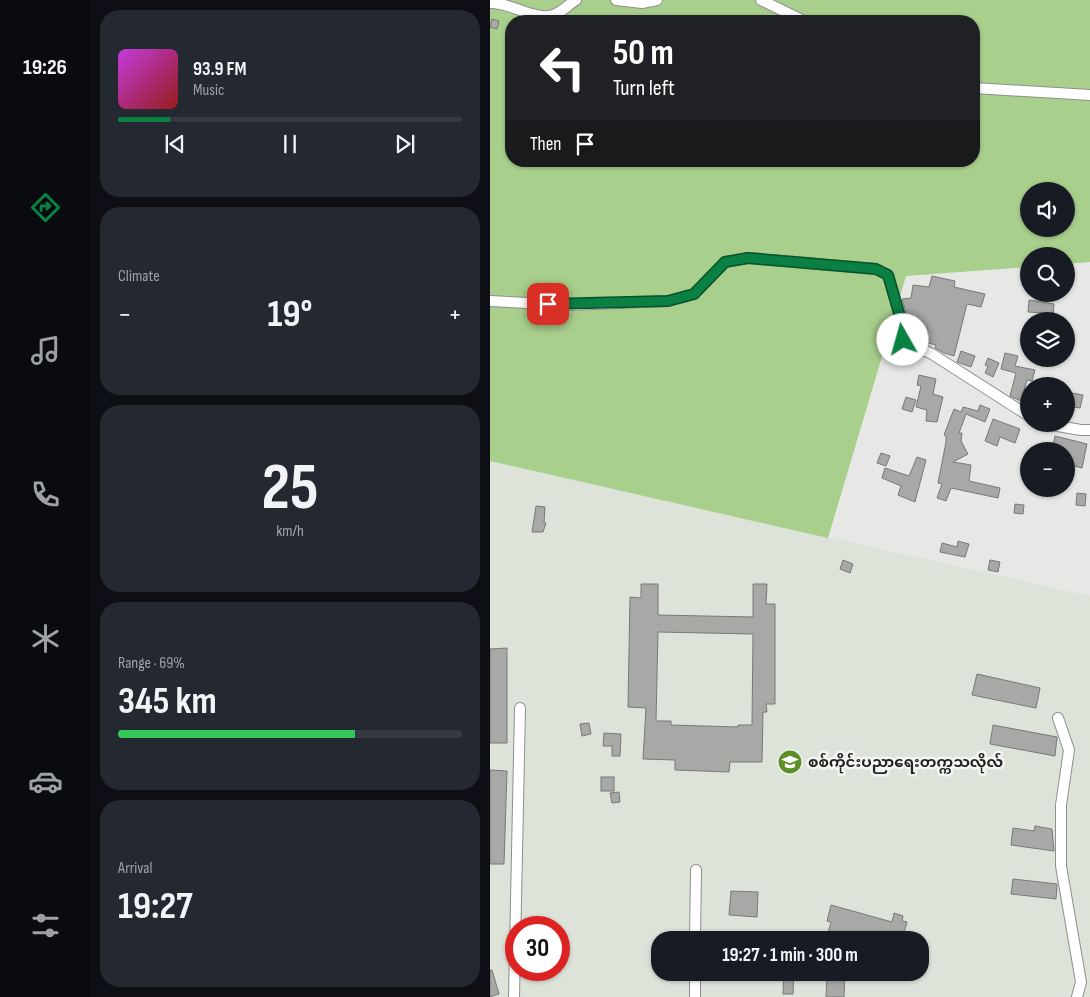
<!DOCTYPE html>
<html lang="en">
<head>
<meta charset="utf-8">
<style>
	body { margin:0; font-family:"Sofia Sans Condensed","Noto Sans Myanmar",sans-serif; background:#242831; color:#f1f3f6; height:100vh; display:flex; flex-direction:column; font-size:19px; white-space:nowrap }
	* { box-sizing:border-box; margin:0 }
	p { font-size:16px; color:#9ea1a6 }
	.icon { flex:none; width:28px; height:28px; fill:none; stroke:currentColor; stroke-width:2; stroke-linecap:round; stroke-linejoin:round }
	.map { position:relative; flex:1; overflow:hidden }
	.sheet { display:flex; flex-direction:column; gap:10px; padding:10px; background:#0d0f14; width:400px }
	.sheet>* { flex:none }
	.guide { position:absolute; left:15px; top:15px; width:475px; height:152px; border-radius:20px; box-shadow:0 1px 4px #0004; background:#202124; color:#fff; overflow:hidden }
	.controls { position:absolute; left:530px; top:182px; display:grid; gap:10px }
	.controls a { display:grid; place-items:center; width:55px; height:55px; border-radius:50%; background:#171b24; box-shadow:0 1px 4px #0004; font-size:25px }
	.speed { position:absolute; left:15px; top:916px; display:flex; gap:10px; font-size:25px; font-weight:700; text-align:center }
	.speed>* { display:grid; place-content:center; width:65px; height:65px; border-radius:50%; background:#171b24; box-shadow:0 1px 4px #0004; line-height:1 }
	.speed .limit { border:8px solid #d22; background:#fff; color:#111 }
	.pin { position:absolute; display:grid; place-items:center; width:42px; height:42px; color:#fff; margin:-21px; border-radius:10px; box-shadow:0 2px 8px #0006 }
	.me { position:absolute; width:55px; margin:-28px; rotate:353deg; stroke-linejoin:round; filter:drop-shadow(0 0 4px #0008) }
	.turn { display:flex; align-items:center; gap:18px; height:105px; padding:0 25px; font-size:22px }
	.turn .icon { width:65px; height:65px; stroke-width:2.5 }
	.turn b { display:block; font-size:35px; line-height:42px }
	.then { display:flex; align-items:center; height:48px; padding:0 25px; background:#0003; gap:10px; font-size:19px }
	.big { font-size:38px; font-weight:700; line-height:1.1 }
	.sheet .widget { flex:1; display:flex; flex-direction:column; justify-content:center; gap:8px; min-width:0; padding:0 18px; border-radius:20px; background:#242831 }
	.sheet .dial { align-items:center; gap:0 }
	.dial b { font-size:65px; line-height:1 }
	.song { display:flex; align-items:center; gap:15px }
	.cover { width:60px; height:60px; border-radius:8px; background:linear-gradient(135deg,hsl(290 70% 55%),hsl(0 70% 35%)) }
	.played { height:5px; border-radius:2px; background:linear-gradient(90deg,#0b8043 15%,#363941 15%) }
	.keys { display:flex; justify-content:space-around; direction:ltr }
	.heat { display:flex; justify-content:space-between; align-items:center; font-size:28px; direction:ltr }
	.charge { height:8px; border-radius:4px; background:linear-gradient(90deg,#34c759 69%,#363941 0) }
	.trip { position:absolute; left:161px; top:931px; width:278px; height:50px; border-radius:20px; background:#171b24; box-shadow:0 1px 4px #0004; font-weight:700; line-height:50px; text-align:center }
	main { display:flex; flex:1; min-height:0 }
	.tabs { display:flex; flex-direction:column; width:90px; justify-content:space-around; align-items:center; background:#090b0e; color:#9ea1a6 }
	.tabs .icon { width:35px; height:35px }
	.tabs .current { color:#0b8043 }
	.tabs b { font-size:22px; color:#f1f3f6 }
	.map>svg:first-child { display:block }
	.built { fill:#dde3d9; fill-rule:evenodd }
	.green { fill:#a9cf8c; fill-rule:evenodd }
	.building { fill:#a8a9a7; stroke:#787977; fill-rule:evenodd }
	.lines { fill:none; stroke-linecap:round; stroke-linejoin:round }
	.minor-casing { stroke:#8e908d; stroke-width:12 }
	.minor { stroke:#fff; stroke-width:10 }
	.route-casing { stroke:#07532c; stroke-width:12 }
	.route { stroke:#0b8043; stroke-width:9 }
	.labels { text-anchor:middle; stroke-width:5; stroke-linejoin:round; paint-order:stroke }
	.poi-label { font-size:15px; font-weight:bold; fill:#242423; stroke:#f4f6f3; text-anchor:start }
</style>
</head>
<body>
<main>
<nav class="tabs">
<b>19:26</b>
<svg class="icon current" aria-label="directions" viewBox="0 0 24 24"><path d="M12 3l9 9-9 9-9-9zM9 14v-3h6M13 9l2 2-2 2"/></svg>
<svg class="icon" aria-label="music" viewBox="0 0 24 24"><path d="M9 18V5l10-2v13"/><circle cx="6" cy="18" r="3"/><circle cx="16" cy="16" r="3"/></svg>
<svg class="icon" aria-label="phone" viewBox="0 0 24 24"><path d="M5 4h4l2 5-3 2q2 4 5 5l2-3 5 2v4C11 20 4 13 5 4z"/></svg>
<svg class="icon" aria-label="climate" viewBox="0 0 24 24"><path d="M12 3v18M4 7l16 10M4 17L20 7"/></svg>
<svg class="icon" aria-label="car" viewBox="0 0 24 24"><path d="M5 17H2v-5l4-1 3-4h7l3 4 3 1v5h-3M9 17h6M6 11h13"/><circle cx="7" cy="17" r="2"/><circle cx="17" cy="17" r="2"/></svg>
<svg class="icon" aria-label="filters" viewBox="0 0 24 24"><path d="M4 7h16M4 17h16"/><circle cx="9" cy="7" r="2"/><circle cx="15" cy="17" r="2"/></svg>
</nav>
<section class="sheet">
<div class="widget">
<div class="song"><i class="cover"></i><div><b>93.9 FM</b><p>Music</p></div></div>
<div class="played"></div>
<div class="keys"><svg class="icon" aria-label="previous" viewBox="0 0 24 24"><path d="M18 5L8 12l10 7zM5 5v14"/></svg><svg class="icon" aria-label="pause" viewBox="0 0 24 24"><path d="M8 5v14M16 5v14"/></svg><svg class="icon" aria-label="next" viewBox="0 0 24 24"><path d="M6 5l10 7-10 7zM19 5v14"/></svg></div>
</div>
<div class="widget"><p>Climate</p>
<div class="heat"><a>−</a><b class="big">19°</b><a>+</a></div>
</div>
<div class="widget dial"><b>25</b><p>km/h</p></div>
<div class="widget"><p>Range · 69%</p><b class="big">345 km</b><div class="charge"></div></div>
<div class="widget"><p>Arrival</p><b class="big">19:27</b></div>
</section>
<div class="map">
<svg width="600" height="997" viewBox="0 0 600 997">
	<rect width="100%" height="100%" fill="#e7e8e6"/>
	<path class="built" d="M0,461l600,135v401h-600zM26,928h43v42h-43zM170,940h260v32h-260z"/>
	<path class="green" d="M0,0h600v262l-24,2v-8h-37v11l-123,9 -78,262 -338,-77zM21,21h463v140h-463zM539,191h37v38h-37z"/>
	<g class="building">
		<polygon points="2,19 9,21 7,29 0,27"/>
		<polygon points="442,276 465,281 464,287 495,294 491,307 477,304 464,356 454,353 445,348 446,345 434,342 427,339 428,337 419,334 421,319 418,319 412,299 421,298 423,285 439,287"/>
		<polygon points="539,300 564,304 563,317 554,317 555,313 538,312"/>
		<polygon points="471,351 485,356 481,367 467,362"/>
		<polygon points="515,353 528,356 525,366 545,370 542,381 537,380 531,401 520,396 526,373 511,369"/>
		<polygon points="498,358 509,363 503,377 495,373 498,366 495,365"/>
		<polygon points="429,375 446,379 443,394 453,397 447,422 436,421 437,410 426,407 431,386 427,385"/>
		<polygon points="582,393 593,395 590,408 582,407 584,402 580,402"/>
		<polygon points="416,397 426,400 422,412 412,409"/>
		<polygon points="490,405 500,409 495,422 476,414 469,433 472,433 471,441 478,454 463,462 481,465 479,481 510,488 508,498 461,488 456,501 447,498 452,484 448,483 456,442 456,436 454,435 464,409 471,412 473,407 488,411"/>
		<polygon points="503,419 530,429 525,443 510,437 507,446 495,441"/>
		<polygon points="565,436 597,444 592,468 576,464 576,451 562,451"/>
		<polygon points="391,453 400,456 396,466 387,463"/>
		<polygon points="427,457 436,460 425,502 408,495 411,486 392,478 395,468 419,476"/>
		<polygon points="587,493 596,494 595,506 586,505"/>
		<polygon points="525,504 534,505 533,514 524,513"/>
		<polygon points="46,506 55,507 54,523 56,523 53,532 42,532"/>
		<polygon points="468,541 479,544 475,557 450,552 452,543 467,547"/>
		<polygon points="353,560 363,564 360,573 350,569"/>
		<polygon points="500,560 510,562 508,572 498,570"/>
		<path d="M151,584h17v31l95,2v-33h14l-1,20h9v100h-9l1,8h-4l-1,50h-32l-1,10 -54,-2v-10l-32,-1 3,-51 -18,-1 2,-110 11,1zM168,632l95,2 -1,91h-14v2l-67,-2v-4h-15z"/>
		<polygon points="17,648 17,743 0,743 0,649"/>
		<polygon points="487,674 550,688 546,708 482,695"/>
		<polygon points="99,723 101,734 92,736 90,724"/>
		<polygon points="503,725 567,737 565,756 500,744"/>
		<polygon points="114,733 131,734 130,756 122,756 122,746 113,746"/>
		<polygon points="0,770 17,771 14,864 0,864"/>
		<rect x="111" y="777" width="13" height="14"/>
		<polygon points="129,792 130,802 122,803 120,793"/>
		<polygon points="545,826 562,829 564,851 521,845 523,828 544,831"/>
		<polygon points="523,879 567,884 566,899 521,894"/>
		<polygon points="241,891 268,892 267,917 239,915"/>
		<polygon points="341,905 402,922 404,913 413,916 412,921 417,922 412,940 336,940 341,922 337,921"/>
		<polygon points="0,970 2,970 9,994 0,997"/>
		<polygon points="294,972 304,972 303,994 293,994"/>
		<polygon points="337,972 355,972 354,997 336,997"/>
	</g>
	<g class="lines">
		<defs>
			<g id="minor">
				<polyline points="126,0 152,3 167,0"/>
				<polyline points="271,0 314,21"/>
				<path d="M0,3c20,-1 45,18 63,12 8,-2 16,-11 23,-15"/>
				<polyline points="484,88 600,95"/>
				<polyline points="0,301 78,305 178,301 204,294 235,262 258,258 386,269 398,275 411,320 413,340 442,354 539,416"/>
				<polyline points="556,424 591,430 600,430"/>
				<polyline points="568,718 579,750 571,805 571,866 591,982 587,997"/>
				<polyline points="205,940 206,870"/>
				<polyline points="24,997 30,708"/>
				<polyline points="205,997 205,972"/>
			</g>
		</defs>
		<use href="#minor" class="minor-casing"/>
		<use href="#minor" class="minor"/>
	</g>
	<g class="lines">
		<defs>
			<polyline id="route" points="58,304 178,301 204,294 235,262 258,258 386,269 398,275 411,320 413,340"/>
		</defs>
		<use href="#route" class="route-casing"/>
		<use href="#route" class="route"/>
	</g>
	<defs>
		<symbol id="university-disc" viewBox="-11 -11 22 22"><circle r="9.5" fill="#5c8f28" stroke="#f4f6f3"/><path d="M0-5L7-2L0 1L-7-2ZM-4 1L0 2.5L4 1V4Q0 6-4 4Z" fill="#fff"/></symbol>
	</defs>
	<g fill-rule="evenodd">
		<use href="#university-disc" x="286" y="748" width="28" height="28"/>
	</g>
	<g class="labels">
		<g class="poi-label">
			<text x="318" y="767">စစ်ကိုင်းပညာရေးတက္ကသလိုလ်</text>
		</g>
	</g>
</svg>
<div class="controls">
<a><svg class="icon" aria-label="sound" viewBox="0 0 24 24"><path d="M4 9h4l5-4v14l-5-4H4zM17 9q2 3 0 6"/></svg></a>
<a><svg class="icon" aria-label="search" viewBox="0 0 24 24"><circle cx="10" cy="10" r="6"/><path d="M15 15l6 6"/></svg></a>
<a><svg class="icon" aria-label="layers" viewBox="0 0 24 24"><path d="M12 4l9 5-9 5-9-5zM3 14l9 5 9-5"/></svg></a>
<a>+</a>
<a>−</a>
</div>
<div class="speed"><div class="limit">30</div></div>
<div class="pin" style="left:58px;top:304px;background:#d93025"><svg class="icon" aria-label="arrive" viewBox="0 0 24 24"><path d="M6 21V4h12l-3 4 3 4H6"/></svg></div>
<svg class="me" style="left:413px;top:340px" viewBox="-20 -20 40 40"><circle r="19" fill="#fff"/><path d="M0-13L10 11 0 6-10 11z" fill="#0b8043"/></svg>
<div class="trip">19:27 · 1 min · 300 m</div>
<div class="guide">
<div class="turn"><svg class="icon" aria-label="left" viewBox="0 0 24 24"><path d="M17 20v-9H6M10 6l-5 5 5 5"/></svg><div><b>50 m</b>Turn left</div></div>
<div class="then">Then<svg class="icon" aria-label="arrive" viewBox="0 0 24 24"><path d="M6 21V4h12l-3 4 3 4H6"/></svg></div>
</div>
</div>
</main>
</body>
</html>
